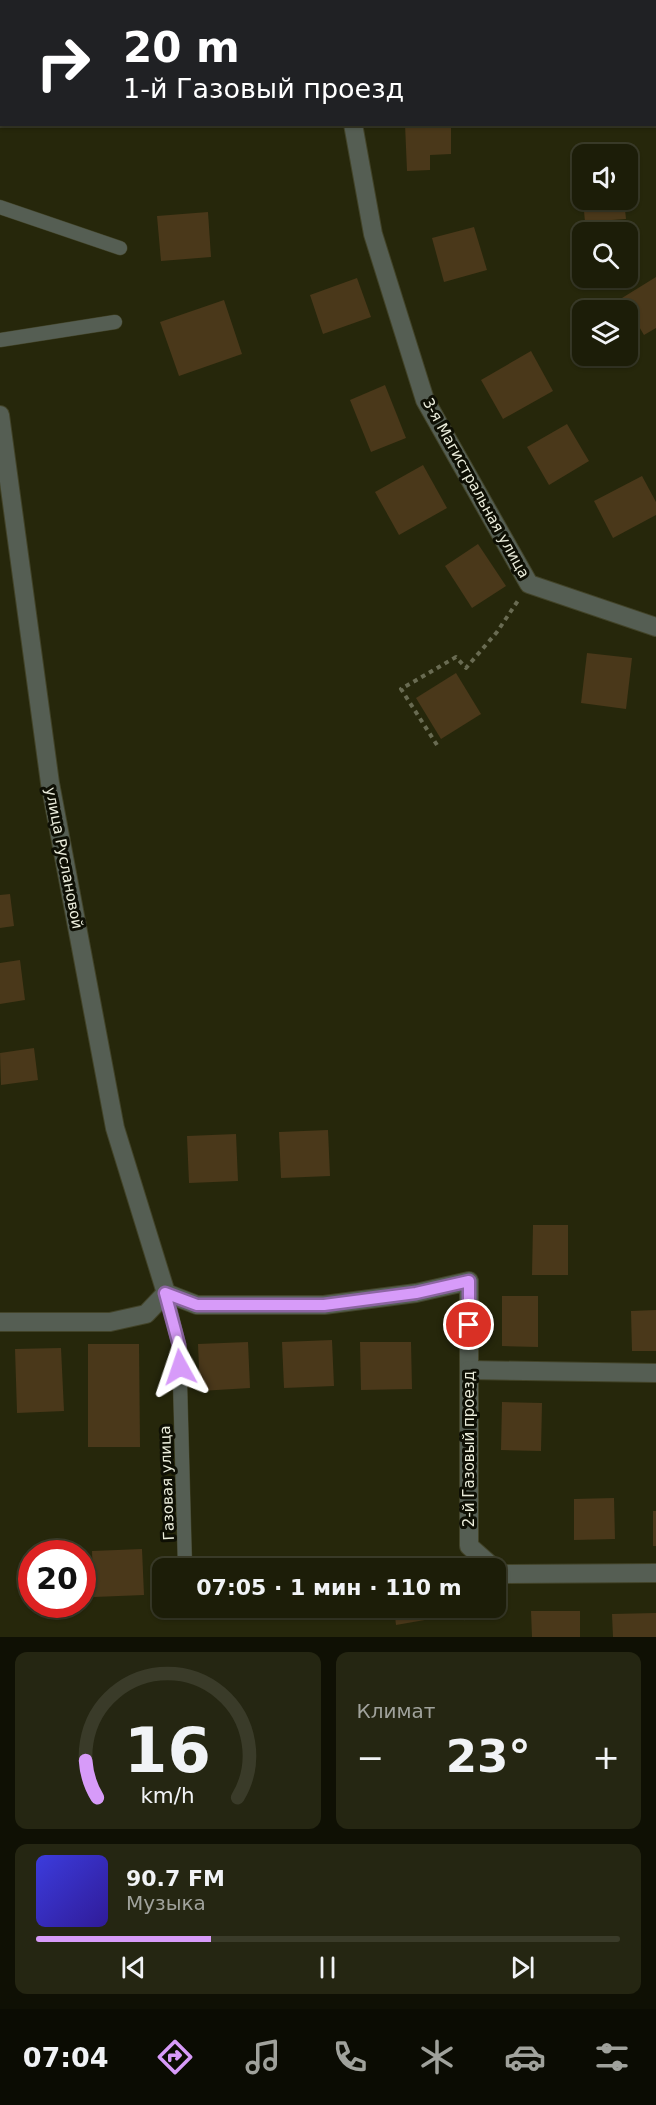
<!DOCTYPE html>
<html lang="ru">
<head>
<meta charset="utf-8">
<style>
	body { margin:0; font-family:"DejaVu Sans",sans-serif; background:#252612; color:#f1f3f6; height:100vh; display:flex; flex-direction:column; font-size:22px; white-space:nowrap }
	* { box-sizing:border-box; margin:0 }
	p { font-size:20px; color:#a0a29c }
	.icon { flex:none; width:33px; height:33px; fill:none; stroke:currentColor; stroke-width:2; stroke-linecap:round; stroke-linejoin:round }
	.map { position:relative; height:1637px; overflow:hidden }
	.details { display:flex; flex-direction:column; gap:15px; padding:15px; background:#0f1004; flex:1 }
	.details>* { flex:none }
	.banner { position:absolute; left:0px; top:0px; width:657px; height:126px; box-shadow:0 2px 4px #0004,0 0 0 2px #3a3b29; background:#202124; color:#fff; overflow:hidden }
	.controls { position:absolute; left:572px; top:144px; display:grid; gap:12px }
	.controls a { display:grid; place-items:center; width:66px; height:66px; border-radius:12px; background:#1c1d08; box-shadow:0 2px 4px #0004,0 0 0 2px #3a3b29; font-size:30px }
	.speed { position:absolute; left:18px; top:1540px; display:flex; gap:12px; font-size:30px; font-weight:700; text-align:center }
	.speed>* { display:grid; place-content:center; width:78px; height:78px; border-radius:50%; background:#1c1d08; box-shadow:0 2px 4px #0004,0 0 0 2px #3a3b29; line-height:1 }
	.speed .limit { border:9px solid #d22; background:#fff; color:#111 }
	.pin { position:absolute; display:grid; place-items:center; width:51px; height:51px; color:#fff; margin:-26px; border:3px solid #fff; border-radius:50%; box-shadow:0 2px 6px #0007 }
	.me { position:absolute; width:66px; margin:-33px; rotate:355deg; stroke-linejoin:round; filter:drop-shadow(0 0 4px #0008) }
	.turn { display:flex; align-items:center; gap:21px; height:126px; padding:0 24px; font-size:27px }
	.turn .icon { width:78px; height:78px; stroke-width:2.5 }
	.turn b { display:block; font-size:42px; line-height:51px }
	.big { font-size:45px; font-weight:700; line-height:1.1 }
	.details .widget { flex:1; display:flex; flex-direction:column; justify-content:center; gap:9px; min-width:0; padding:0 21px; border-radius:12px; background:#252612 }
	.details .dial { align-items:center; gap:0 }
	.dial svg { height:156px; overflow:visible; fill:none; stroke:#3a3b29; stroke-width:7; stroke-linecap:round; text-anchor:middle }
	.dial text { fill:#f1f3f6; stroke:none }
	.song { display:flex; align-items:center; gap:18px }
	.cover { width:72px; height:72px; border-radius:9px; background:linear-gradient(135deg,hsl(240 70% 55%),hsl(250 70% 35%)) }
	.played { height:6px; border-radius:3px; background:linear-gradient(90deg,#d79bf9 30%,#3a3b29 30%) }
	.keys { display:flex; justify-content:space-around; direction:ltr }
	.heat { display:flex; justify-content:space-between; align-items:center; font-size:33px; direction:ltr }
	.details .tiles { flex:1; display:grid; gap:15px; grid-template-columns:1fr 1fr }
	.widget:last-child { grid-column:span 2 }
	.trip { position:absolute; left:152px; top:1558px; width:354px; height:60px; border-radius:12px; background:#1c1d08; box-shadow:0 2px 4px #0004,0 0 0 2px #3a3b29; font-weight:700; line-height:60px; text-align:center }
	.menu { display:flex; height:96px; justify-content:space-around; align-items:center; background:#0b0c03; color:#a0a29c }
	.menu .icon { width:42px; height:42px }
	.menu .selected { color:#d79bf9 }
	.menu b { font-size:27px; color:#f1f3f6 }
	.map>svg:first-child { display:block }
	.building { fill:#4a381a }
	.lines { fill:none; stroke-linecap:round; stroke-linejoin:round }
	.lane-casing { stroke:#424328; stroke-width:15 }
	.street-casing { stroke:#424328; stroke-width:20 }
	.path { stroke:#696b52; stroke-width:4; stroke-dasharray:4.5 4.5; stroke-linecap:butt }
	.lane { stroke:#555e53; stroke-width:14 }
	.street { stroke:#555e53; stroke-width:18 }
	.route-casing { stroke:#8c65a2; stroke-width:15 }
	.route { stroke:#d79bf9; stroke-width:10 }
	.labels { text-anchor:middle; stroke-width:6; stroke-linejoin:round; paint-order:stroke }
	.street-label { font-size:15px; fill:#ebeddc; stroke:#0e0f04 }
</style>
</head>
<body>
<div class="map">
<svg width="656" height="1637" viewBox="0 0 656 1637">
	<rect width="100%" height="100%" fill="#26270b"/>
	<g class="building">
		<polygon points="405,124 451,124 451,154 430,155 430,170 407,171"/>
		<polygon points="583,200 624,200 626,219 585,222"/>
		<polygon points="208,212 211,257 161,261 157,216"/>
		<polygon points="474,227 487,270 444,282 432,238"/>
		<polygon points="656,277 656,328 644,335 622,298"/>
		<polygon points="357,278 371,317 323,334 310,295"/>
		<polygon points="224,300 242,354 179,376 160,322"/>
		<polygon points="531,351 553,391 503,419 481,380"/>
		<polygon points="385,385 406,438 371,452 350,400"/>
		<polygon points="567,424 589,461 549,485 527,447"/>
		<polygon points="423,465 447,508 399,535 375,492"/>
		<polygon points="642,476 656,502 656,515 613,538 594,501"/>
		<polygon points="478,544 506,586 472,608 445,566"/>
		<polygon points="587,653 632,658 626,709 581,703"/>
		<polygon points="456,673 481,714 441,739 416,698"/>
		<polygon points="10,894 14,926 0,928 0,895"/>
		<polygon points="20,960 25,1000 0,1004 0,963"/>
		<polygon points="34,1048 38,1080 1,1085 0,1053"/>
		<polygon points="328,1130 330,1176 281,1178 279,1132"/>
		<polygon points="236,1134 238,1181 189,1183 187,1136"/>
		<polygon points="533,1225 568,1225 568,1275 532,1275"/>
		<polygon points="502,1296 538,1296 538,1347 502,1346"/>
		<polygon points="656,1310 656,1351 632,1351 631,1311"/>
		<polygon points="332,1340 334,1386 284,1388 282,1342"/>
		<polygon points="248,1342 250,1388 200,1391 198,1344"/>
		<polygon points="360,1342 411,1342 412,1389 361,1390"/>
		<polygon points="88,1344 139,1344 140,1447 88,1447"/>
		<polygon points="61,1348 64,1411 17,1413 15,1349"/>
		<polygon points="502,1402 542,1403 541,1451 501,1450"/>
		<polygon points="614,1498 615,1539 574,1540 574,1499"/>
		<rect x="653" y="1511" width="3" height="35"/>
		<polygon points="142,1549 144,1595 94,1597 92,1551"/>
		<polygon points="225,1608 275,1608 276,1619 226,1620"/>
		<polygon points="394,1608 440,1608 442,1617 396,1625"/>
		<polygon points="531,1611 580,1611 580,1637 532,1637"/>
		<polygon points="656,1613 656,1637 613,1637 612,1614"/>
	</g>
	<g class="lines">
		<defs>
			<g id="lane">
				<polyline points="0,207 120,248"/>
				<polyline points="0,340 115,322"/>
				<polyline points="166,1293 179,1345 185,1566"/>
			</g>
			<g id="street">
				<polyline points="329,0 330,2"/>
				<polyline points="353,124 373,234 425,400 529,584 656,627"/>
				<polyline points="0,415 50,783 115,1128 166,1293"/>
				<polyline points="0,1322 110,1322 146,1314 166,1293 197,1305 324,1305 416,1293 469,1281 469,1546 495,1569"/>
				<polyline points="469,1370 656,1373"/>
				<polyline points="495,1569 500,1574 656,1573"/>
			</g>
		</defs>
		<use href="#lane" class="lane-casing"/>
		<use href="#street" class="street-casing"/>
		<g class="path">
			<polyline points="437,745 401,689 456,657 466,668 497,632 519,599"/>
			<polyline points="463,1619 472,1608"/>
		</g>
		<use href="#lane" class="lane"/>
		<use href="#street" class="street"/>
	</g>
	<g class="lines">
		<defs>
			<polyline id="route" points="180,1367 179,1345 165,1293 197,1305 324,1305 416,1293 469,1281 469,1325"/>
		</defs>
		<use href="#route" class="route-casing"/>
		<use href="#route" class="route"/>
	</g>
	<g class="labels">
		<g class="street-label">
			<text transform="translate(476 488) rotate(61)" y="5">3-я Магистральная улица</text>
			<text transform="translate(64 858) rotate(79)" y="5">улица Руслановой</text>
			<text transform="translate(469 1449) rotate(-90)" y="5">2-й Газовый проезд</text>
			<text transform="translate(167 1483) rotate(-92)" y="5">Газовая улица</text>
		</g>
	</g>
</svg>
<div class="controls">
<a><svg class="icon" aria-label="sound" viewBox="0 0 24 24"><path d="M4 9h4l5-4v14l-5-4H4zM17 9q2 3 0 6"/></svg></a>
<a><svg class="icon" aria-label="search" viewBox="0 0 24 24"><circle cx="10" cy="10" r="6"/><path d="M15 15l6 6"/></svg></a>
<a><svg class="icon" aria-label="layers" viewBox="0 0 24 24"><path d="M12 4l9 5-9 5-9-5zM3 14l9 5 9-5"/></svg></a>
</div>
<div class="speed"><div class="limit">20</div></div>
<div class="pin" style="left:469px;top:1325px;background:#d93025"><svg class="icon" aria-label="arrive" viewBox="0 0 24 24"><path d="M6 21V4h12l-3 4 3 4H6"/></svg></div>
<svg class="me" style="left:180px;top:1367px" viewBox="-20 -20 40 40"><path d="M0-17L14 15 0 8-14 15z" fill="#d79bf9" stroke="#fff" stroke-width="4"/></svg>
<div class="trip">07:05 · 1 мин · 110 m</div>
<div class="banner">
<div class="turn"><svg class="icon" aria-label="right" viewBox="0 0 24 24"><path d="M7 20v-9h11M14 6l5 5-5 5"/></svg><div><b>20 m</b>1-й Газовый проезд</div></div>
</div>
</div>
<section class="details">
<div class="tiles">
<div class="widget dial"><svg viewBox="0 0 100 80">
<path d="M14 69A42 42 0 1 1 86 69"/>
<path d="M14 69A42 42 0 0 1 8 50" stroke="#d79bf9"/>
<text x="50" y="56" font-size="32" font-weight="700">16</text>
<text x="50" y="72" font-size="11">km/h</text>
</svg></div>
<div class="widget"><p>Климат</p>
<div class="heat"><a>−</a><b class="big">23°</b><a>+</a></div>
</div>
<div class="widget">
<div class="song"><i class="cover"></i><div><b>90.7 FM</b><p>Музыка</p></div></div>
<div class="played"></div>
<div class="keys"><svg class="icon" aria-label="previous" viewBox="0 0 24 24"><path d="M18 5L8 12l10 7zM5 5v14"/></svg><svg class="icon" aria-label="pause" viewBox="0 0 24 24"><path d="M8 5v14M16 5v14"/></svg><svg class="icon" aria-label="next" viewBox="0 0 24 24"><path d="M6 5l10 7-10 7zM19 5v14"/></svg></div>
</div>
</div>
</section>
<nav class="menu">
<b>07:04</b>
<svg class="icon selected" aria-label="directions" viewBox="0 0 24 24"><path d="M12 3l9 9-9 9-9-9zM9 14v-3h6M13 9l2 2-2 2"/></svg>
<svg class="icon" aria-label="music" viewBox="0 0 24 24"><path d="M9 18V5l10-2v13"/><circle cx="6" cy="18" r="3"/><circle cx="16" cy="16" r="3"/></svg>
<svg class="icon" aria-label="phone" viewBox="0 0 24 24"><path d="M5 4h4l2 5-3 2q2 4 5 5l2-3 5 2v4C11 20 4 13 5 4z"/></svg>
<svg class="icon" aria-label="climate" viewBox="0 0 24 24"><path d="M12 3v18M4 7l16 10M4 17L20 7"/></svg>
<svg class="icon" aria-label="car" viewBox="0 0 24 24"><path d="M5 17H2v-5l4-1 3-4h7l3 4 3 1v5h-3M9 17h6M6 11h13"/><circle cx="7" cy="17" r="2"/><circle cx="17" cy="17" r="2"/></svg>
<svg class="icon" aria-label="filters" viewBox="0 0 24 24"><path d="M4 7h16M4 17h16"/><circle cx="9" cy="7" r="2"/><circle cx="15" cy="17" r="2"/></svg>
</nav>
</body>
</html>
